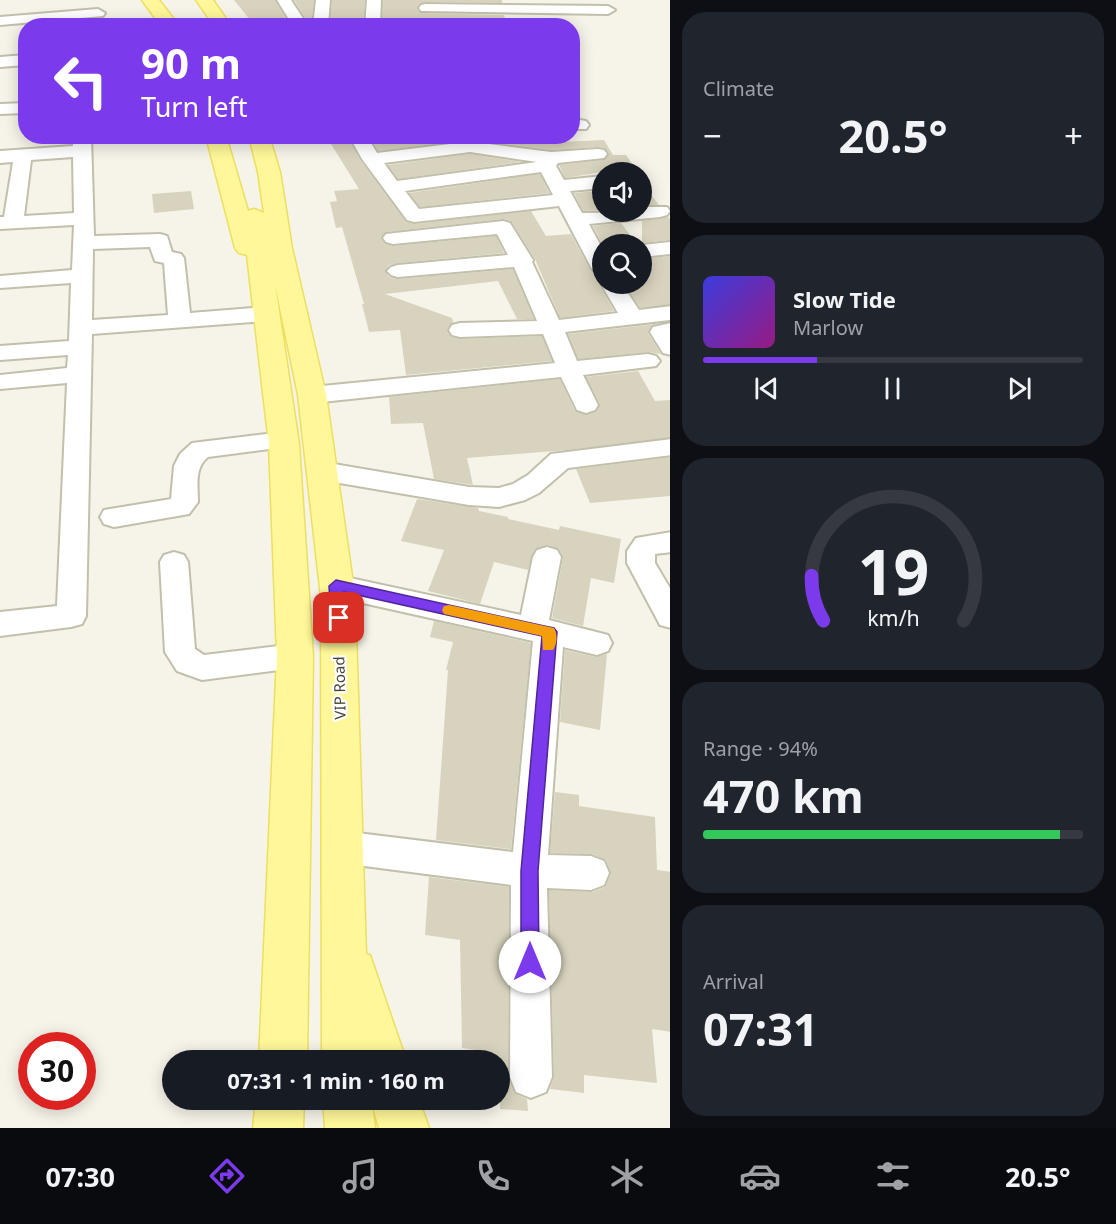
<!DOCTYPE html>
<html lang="en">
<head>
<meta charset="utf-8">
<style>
	body { margin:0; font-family:"Noto Sans",sans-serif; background:#20242c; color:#f1f3f6; height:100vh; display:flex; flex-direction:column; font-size:22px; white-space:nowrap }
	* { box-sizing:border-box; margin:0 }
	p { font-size:20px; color:#9ea1a6 }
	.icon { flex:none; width:33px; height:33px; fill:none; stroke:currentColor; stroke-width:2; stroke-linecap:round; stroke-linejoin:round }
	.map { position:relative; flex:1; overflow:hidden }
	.panel { display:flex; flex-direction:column; gap:12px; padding:12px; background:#0d0f14; width:446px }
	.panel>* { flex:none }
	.guide { position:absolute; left:18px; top:18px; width:562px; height:126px; border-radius:24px; box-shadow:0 3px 15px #0003; background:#7c3aed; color:#fff; overflow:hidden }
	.controls { position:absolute; left:592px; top:162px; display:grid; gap:12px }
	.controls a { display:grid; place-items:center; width:60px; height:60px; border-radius:50%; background:#171b24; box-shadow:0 3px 15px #0003; font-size:30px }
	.speed { position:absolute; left:18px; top:1032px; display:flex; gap:12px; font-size:30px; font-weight:700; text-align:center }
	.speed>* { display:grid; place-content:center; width:78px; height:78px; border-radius:50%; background:#171b24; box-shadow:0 3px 15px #0003; line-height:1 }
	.speed .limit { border:9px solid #d22; background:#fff; color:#111 }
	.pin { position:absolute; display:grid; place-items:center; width:51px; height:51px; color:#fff; margin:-26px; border-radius:12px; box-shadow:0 3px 9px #0006 }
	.me { position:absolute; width:66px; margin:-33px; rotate:0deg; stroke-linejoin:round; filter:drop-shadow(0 0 4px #0008) }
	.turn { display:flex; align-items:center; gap:21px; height:126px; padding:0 24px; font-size:27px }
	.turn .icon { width:78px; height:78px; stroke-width:2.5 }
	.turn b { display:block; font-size:42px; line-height:51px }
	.big { font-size:45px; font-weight:700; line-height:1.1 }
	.panel .card { flex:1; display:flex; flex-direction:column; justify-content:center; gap:9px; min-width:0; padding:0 21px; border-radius:24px; background:#20242c }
	.panel .dial { align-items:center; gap:0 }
	.dial svg { height:156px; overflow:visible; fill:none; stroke:#363941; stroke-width:7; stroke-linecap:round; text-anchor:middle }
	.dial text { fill:#f1f3f6; stroke:none }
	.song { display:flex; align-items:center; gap:18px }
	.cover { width:72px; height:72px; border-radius:9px; background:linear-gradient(135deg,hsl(240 70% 55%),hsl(310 70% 35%)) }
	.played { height:6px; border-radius:3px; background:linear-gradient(90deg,#7c3aed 30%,#363941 30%) }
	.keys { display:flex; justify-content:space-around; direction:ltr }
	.heat { display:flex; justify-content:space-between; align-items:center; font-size:33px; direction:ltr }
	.charge { height:9px; border-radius:4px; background:linear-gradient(90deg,#34c759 94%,#363941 0) }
	.trip { position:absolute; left:162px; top:1050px; width:348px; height:60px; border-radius:30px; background:#171b24; box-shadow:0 3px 15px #0003; font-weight:700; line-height:60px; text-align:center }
	.dock { display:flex; height:96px; justify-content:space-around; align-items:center; background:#090b0e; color:#9ea1a6 }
	.dock .icon { width:42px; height:42px }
	.dock .selected { color:#7c3aed }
	.dock b { font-size:27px; color:#f1f3f6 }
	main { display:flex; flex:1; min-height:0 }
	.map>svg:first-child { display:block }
	.building { fill:#d8d3be }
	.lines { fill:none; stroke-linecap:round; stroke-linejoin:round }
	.street-casing { stroke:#c2bfab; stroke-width:4 }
	.primary-casing { stroke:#eddf60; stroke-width:3 }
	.street { fill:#fff; fill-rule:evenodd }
	.primary { fill:#fff799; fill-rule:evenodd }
	.route { fill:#7c3aed; stroke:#51269a; stroke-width:1.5 }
	.slow { fill:#f59e0b }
	.labels { text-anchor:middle; stroke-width:4.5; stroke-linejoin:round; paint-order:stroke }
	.street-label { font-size:15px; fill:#4a4737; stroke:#fff }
</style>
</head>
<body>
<main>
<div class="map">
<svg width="671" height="1128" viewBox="0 0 671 1128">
	<rect width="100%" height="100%" fill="#f6f4e9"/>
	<g class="building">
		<polygon points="234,0 275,0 290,26 255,26"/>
		<polygon points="294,0 314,0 311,26 310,26"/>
		<polygon points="332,0 365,0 363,25 330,25"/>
		<polygon points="383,0 502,0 502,3 426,2 419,4 417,9 421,13 504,15 505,18 497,18 499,26 382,24"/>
		<polygon points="326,136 347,136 360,160 406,222 414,224 531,211 546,236 571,234 590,270 595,275 603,277 599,285 614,311 560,318 535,259 511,221 503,219 386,232 381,239 385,244 393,246 496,236 504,253 398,263 389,265 385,271 389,277 398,279 513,269 534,319 517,319 498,281 385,294 452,318 453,322 447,329 451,337 460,339 542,336 552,361 406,375 400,330 369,332 362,304 364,304 342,227 336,228 330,202 337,201 334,191 359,189"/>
		<polygon points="370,136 436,136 444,143 378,151"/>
		<polygon points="468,136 560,136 560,142 604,140 613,155 626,155 638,172 603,172 565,178 559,165 604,160 609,153 604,148 598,147 551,150 475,140"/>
		<polygon points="470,154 521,162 398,179 388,165"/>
		<polygon points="540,174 549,193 420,207 409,193"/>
		<polygon points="642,183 659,205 642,205"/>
		<polygon points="191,191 194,209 154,213 152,194"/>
		<polygon points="597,191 603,199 603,210 583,211 574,193"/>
		<polygon points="668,217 671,220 671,240 642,243 642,221"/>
		<polygon points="621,223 637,244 603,245 593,226"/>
		<polygon points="671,256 671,304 640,308 624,284 642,284 642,259"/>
		<polygon points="657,324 651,326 648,333 661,354 648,352 578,359 568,334"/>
		<polygon points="638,371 655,401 671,400 671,437 568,450 467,458 473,485 434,479 423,423 391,424 389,397 560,379 575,411 587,415 597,411 600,404 586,377"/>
		<polygon points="671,457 671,496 590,503 576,469"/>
		<polygon points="417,499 478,508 479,511 508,517 508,519 559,530 560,526 621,539 614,583 591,578 583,626 552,618 563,557 559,549 548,545 535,549 528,570 494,562 480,604 428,591 444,550 401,541"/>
		<polygon points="434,621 531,643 511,849 436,840 448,670 446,670 453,642 430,637"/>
		<polygon points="565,650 596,657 607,654 600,730 560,722"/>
		<polygon points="555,792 579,795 579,806 655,817 657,870 671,872 671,1032 652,1029 657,1083 584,1075 584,1093 550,1089 554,1077 549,890 592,892 605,887 611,874 606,860 592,854 550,853"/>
		<polygon points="429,877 509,887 508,1077 514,1093 527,1099 528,1111 500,1109 500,1060 475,1060 475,1050 462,1048 460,940 425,935"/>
	</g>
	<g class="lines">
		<defs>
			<g id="street">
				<polygon points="277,0 291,0 308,26 293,26"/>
				<polygon points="316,0 330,0 328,26 313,26"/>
				<polygon points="367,0 381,0 380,26 365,26"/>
				<polygon points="426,4 608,6 615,10 608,14 421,11 419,8 421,5"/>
				<polygon points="98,9 105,13 103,16 0,25 0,17"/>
				<polygon points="26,55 26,65 0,67 0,57"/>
				<polygon points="26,103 26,113 0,114 0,104"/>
				<polygon points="573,119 586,121 589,125 586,129 573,129"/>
				<path d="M73,136h18l3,100 66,-2 7,2 5,16 9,2 3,4 6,55 76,-6 8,2 3,5 -3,5 -8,2 -174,13 -6,282 -4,8 -11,3 -71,9v-24l57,-6 10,-223 -67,6v-14l67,-7 1,-13 -68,5v-14l69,-5 2,-58 -71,5v-12l72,-6 2,-45 -74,4v-12h4l9,-55 -13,1v-12l73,-5zM73,157l1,56 -50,3 7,-56zM150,247l5,14 9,2 4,52 -76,5 1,-71z"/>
				<path d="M349,136h18l10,17 73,-9 -12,-8h24l12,6 77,10 47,-3 6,1 3,4 -3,4 -46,5 -2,3 8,14 39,-4v12l-33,3 12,22 60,-1v-5h25l3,4 -3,4 -7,2 -71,7 14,26v25l-7,-2 -4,-4 -33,-63 -145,16 -7,-2 -45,-61zM470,152l67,10 -140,19 -13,-18zM541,172l12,23 -134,14 -14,-18z"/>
				<polygon points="503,221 510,223 533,260 532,262 559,320 618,313 601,284 603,281 603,284 622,284 639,310 671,306 671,320 565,332 577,361 648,354 656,356 660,361 656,366 583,375 598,405 595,410 586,413 577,410 561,377 312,403 303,400 300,395 303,390 312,387 555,363 543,334 460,337 452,335 449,330 452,325 460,323 537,321 514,267 398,277 391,275 387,271 391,267 398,265 508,255 497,234 393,244 386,242 383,238 386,234"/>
				<polygon points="671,242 671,254 642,257 642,245"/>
				<polygon points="671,323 671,355 663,353 650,332 653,327"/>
				<path d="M283,432l9,2 4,6 -4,6 -84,11c-14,11 -10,29 -10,45l-9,12 -75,13 -10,-3 -4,-7 4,-7 67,-11 3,-33 6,-12 12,-11z"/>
				<polygon points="671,439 671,455 568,468 539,493 525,500 499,507 469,505 322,480 313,477 309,471 313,465 322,462 469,487 499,488 513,484 528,475 551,454"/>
				<polygon points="671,532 671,552 655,554 655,563 671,590 671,628 660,625 627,563 627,551 636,538"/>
				<polygon points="547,547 557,550 561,557 549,620 608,635 612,643 608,651 597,655 563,647 548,855 591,856 604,861 609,873 604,885 591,890 547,888 552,1077 546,1092 531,1098 516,1092 510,1077 511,885 341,863 328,858 323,847 328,836 341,831 513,852 533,641 336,597 326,594 321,586 326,578 336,575 521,615 533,557 537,550"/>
				<polygon points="174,552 184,555 188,562 195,649 204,655 295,644 306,647 310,656 306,665 295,668 202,680 177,671 165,652 160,562 164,555"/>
			</g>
			<g id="primary">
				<polygon points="142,0 159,0 179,26 161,26"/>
				<polygon points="196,0 213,0 231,26 214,26"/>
				<polygon points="206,136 226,136 248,211 254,209 264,213 258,172 249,136 269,136 280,172 292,248 326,395 355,597 366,954 370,955 406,1060 322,1060 321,597 298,395 275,284 299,444 313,656 307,1060 259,1060 277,656 269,444 247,255 239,253 235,248"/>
				<polygon points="256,1100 304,1100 303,1128 253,1128"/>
				<polygon points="323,1100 419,1100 429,1128 379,1128 372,1103 375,1128 325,1128"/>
			</g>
		</defs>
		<use href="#street" class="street-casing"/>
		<use href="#primary" class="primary-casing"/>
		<use href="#street" class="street"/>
		<use href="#primary" class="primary"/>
	</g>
	<polygon class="route" points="336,580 549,627 554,628 557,632 538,871 539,962 536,969 530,971 523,969 521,962 521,871 542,636 344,592 346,618 344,622 333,622 331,618 329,586"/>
	<path class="slow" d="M449,605l105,23c4,7 3,16 -1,22h-10l-1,-14 -98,-22 -2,-4 2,-4z"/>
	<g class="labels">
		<g class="street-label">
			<text transform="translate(340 688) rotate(-91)" y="5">VIP Road</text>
		</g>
	</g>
</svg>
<div class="controls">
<a><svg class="icon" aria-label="sound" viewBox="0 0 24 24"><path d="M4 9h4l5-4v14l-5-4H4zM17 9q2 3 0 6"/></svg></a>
<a><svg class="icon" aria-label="search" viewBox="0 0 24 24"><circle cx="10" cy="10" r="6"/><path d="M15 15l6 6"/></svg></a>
</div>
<div class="speed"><div class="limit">30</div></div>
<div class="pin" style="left:339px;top:618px;background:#d93025"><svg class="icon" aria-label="arrive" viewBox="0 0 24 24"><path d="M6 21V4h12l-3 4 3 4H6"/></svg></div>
<svg class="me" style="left:530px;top:962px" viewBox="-20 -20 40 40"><circle r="19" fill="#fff"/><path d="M0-13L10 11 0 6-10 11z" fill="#7c3aed"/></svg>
<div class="trip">07:31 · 1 min · 160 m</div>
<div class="guide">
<div class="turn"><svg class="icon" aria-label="left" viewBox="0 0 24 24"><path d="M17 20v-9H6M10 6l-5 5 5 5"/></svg><div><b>90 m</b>Turn left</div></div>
</div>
</div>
<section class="panel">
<div class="card"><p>Climate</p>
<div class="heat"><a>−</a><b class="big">20.5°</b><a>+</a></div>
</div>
<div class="card">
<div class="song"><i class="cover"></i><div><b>Slow Tide</b><p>Marlow</p></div></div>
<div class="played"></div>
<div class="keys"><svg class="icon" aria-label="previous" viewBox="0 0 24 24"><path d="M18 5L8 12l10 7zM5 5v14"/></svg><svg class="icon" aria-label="pause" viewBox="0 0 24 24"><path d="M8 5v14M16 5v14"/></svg><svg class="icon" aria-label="next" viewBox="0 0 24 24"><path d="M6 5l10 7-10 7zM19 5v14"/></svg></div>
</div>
<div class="card dial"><svg viewBox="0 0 100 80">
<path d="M14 69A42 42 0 1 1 86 69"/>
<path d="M14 69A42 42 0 0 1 8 46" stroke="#7c3aed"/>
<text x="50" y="56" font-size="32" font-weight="700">19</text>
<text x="50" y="72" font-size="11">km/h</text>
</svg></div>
<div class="card"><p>Range · 94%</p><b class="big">470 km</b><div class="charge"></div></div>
<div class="card"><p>Arrival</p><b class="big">07:31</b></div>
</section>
</main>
<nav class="dock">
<b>07:30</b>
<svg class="icon selected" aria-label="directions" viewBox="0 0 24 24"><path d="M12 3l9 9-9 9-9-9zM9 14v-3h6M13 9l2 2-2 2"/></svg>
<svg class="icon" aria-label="music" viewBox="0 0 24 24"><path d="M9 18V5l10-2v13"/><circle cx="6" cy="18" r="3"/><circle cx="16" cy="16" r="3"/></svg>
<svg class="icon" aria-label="phone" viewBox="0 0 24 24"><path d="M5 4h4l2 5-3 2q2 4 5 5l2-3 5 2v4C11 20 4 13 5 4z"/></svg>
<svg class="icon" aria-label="climate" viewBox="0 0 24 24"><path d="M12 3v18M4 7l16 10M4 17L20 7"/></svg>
<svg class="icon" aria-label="car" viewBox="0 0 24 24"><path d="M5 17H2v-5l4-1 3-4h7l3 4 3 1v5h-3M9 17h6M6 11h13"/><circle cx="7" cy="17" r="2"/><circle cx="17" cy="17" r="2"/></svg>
<svg class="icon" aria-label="filters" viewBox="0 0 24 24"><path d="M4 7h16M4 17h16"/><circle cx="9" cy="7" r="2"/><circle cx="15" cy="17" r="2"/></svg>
<b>20.5°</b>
</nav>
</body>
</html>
